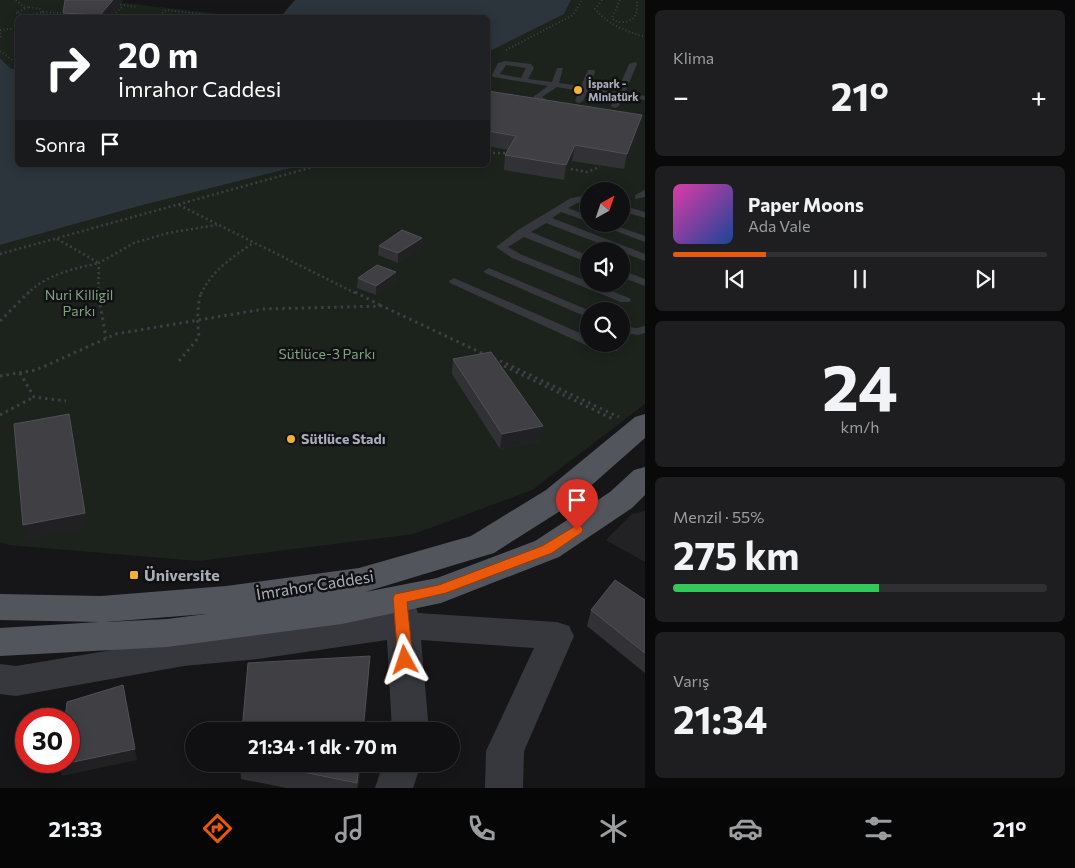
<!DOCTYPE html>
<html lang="tr">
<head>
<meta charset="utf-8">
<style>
	body { margin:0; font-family:Commissioner,sans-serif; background:#1e1e20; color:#f1f3f6; height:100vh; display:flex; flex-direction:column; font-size:19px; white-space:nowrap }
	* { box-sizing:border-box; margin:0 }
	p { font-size:16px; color:#9c9d9f }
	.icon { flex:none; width:28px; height:28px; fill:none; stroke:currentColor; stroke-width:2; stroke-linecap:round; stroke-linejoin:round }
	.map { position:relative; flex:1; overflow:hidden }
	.sheet { display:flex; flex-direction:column; gap:10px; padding:10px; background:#09090a; width:430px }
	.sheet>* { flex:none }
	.hud { position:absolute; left:15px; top:15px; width:475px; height:152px; border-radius:8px; box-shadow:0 2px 12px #0003,0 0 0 1px #303032; background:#202124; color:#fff; overflow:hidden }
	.needle { width:32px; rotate:40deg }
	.controls { position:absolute; left:580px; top:182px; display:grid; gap:10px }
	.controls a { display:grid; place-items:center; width:50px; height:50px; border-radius:50%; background:#101012; box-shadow:0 2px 12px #0003,0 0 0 1px #303032; font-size:25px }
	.speed { position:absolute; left:15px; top:708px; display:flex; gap:10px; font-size:25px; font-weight:700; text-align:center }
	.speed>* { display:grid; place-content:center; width:65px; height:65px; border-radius:50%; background:#101012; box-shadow:0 2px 12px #0003,0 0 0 1px #303032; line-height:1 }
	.speed .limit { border:8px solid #d22; background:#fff; color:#111 }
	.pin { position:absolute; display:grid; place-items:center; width:42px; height:42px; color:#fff; margin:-51px -21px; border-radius:50% 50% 50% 0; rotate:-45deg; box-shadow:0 0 5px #0007 }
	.pin .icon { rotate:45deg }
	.me { position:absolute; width:55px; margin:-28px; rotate:355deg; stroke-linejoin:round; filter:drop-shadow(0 0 4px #0008) }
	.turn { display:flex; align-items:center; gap:18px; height:105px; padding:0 20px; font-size:22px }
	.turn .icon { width:65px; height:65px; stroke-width:2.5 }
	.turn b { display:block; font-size:35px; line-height:42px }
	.then { display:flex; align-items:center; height:48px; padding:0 20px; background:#0003; gap:10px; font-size:19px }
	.big { font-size:38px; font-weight:700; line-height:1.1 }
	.sheet .card { flex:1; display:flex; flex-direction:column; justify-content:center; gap:8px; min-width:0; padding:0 18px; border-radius:8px; background:#1e1e20 }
	.sheet .dial { align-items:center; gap:0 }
	.dial b { font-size:65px; line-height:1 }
	.song { display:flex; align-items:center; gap:15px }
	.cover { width:60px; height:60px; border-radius:8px; background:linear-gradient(135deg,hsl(320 70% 55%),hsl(220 70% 35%)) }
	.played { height:5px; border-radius:2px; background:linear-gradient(90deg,#ea580c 25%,#303032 25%) }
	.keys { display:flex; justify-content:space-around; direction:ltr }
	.heat { display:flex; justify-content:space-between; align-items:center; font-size:28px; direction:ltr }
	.charge { height:8px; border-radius:4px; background:linear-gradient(90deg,#34c759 55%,#303032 0) }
	.trip { position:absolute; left:185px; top:722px; width:275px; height:50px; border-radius:25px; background:#101012; box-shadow:0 2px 12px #0003,0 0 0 1px #303032; font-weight:700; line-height:50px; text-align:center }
	.tab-bar { display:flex; height:80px; justify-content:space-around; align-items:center; background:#060607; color:#9c9d9f }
	.tab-bar .icon { width:35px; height:35px }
	.tab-bar .current { color:#ea580c }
	.tab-bar b { font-size:22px; color:#f1f3f6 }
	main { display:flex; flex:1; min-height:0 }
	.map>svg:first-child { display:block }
	.built { fill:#222225 }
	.green { fill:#1c231d; fill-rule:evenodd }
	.water { fill:#2c353c }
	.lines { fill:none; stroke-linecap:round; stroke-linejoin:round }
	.path-far2 { stroke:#3d3f44; stroke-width:2; stroke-dasharray:1 2.5; stroke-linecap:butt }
	.path-far1 { stroke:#3d3f44; stroke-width:2.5; stroke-dasharray:2 3; stroke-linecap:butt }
	.path { stroke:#3d3f44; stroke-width:3; stroke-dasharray:2.5 4; stroke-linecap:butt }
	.lane { fill:#37383d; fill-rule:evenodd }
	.street { fill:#37383d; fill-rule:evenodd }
	.primary { fill:#53555c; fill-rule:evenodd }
	.wall { fill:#323236 }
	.shaded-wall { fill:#212124 }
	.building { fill:#3f3f44; stroke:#4f5156 }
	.route { fill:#ea580c; stroke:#983908 }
	.poi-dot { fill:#f2b134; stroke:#111113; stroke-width:2 }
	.labels { text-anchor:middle; stroke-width:5; stroke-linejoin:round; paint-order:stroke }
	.far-poi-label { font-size:11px; font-weight:bold; fill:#a8adb8; stroke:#111113; text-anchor:start }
	.park-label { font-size:14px; fill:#7fa381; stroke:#111113 }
	.poi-label { font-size:14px; font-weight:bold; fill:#a8adb8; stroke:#111113; text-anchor:start }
	.near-poi-label { font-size:16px; font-weight:bold; fill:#a8adb8; stroke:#111113; text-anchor:start }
	.near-street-label { font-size:16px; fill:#a8adb8; stroke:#111113 }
</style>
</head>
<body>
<main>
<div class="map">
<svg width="645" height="788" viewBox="0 0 645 788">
	<rect width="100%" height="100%" fill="#161618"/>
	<polygon class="built" points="645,511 645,562 606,540 632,514"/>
	<g class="green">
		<polygon points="0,0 97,0 247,17 18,18 17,70 10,68 0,58"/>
		<path d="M571,0h74v404l-113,86 -118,44 -216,27 -189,-16 -9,-3v-297l139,-39 164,-41h185v-113l76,-38zM589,191h32v33h-32zM589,251h32v33h-32zM589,311h32v33h-32z"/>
	</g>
	<g class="water">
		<polygon points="295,0 571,0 564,14 488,52 488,18 276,17 282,15"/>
		<polygon points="0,58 10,68 17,70 18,165 303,165 139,206 0,245"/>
	</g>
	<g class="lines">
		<g class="path-far2">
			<polyline points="16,0 25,8"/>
			<path d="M602,0l-7,9c13,16 31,22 50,28"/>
			<path d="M620,0l-8,18c6,6 15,5 22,0l3,-7v-11"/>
			<polyline points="117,4 137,7"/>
			<polygon points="29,7 40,9 43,12 28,16 16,13"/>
			<polyline points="43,12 61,13"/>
			<polyline points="111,18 123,6"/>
			<polyline points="157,18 166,10 234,18"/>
			<polyline points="0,30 18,28"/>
			<polyline points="0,33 1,38"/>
			<polyline points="506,50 573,15 582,0"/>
			<polyline points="0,51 18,64"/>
		</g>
		<g class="path-far1">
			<polyline points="488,153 509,153"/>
			<polyline points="566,168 587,172 600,167"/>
			<polyline points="179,205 357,294"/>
			<polyline points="57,239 99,263"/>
			<polyline points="0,254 320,165"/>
			<path d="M27,294c20,-20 46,-25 72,-31"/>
			<polyline points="98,294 99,263 134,243 168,233 217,225"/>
			<path d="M201,294c10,-23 32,-37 52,-51"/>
		</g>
		<g class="path">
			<polyline points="98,292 106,338"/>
			<polyline points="355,292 382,306"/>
			<polyline points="0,321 29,292"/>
			<polyline points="494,358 619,417"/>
			<path d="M179,361l20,-24c-2,-16 -2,-29 2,-45"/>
			<polyline points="504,366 615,420"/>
			<polyline points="20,373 34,397 66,401"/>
			<polyline points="0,376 36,370 116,334 264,309 382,306 486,355"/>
			<polyline points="0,415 34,397"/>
		</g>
		<g class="lane">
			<path d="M505,61l26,3 3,4 -6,11 24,3 5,-14h6l-4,15 22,3 7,-16h6l1,2 -6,15 28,5 12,-28 7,-2 1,2 -12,29 20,3v4l-22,-3 -4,9 -4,2 -4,-2 4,-10 -28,-4 -4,9 -4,2 -4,-2 4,-10 -22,-4 -15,10 17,9 -7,2 -19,-11 15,-11 -55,-9 -1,-2 6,-12zM506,65l20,3 -5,10 -21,-4z"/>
			<polygon points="645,190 645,197 635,199 635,195"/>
			<polygon points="589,195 589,201 577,203 568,208 589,216 589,222 561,212 552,218 645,254 645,261 546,223 531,232 589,256 589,263 524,237 508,247 520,254 589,282 589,284 594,284 629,298 631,300 629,302 621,302 512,258 496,247 518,230 571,198"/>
			<polygon points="621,205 645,212 645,218 621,211"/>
			<polygon points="597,224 611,224 645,236 645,242"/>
			<polygon points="489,268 590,311 589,318 485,273 484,271"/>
			<polygon points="621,270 645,279 645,286 621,277"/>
			<polygon points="454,278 589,337 589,344 622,344 617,351 599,351 450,283 449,281"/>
			<polygon points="621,326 637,328 645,326 645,333 638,335 621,332"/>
		</g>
		<g class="street">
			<polygon points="401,595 413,599 418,613 557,622 569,626 574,636 524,751 523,788 485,788 486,751 534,648 421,640 429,731 392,731 387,640 258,659 184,666 16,696 0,694 0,664 16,666 184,638 258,631 385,614 384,608 389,599"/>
			<polygon points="383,764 421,764 413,788 375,788"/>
		</g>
		<path class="primary" d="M645,414v24l-77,68 -74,47 -129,39 72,-14 98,-37 75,-49 24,-22 11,-3v28l-13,13 -73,49 -118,46 -99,21 -175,23 -167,9v-28l99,-6 -99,-2v-26l101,2 125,-10 133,-18 112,-32 75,-46 89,-73zM206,614l-39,5 -61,3z"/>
	</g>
	<g class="wall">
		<polygon points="65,0 123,0 108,18 64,18 63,13"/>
		<polygon points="488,91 642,115 640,130 624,169 572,161 564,180 504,170 505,155 508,150 488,146"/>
		<polygon points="422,238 421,247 398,263 378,255 379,246"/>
		<polygon points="396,272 395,282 376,295 357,288 358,278"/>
		<polygon points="453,359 541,441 500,449 452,374"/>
		<polygon points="645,600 645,673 587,626 591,610"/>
		<polygon points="240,764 361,764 358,788 286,788 241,779"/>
	</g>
	<g class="shaded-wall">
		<polygon points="113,0 123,0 108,18 101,18 100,15"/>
		<polygon points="642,115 640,130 624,169 627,154"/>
		<polygon points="575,145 572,161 564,180 566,165"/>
		<polygon points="422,238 421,247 398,263 398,253"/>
		<polygon points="396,272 395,282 376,295 376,286"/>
		<polygon points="69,414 88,528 27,540 23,525"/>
		<polygon points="543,426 541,441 500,449 502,434"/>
		<polygon points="370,656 369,676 364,731 363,731"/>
		<polygon points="135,749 137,760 62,776 59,765"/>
		<polygon points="359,764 361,764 358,788 357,788"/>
	</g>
	<g class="building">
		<polygon points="65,0 113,0 100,15 63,13"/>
		<polygon points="488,91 642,115 627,154 575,145 566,165 505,155 516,136 488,131"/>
		<polygon points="402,230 422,238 398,253 379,246"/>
		<polygon points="377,265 396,272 376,286 358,278"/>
		<polygon points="491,352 543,426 502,434 453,359"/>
		<polygon points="69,414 85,513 23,525 14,424"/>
		<polygon points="615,580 645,600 645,653 591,610"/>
		<polygon points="370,656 363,731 242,731 248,663"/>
		<polygon points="123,685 135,749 59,765 60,761 69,761 69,719 65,719 67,702"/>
		<polygon points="264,764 359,764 357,783"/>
	</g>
	<polygon class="route" points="577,525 581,526 583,530 581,533 552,553 446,593 407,602 413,660 411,665 405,666 400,665 398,660 393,598 395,594 439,585 542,546"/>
	<g class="poi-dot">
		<circle cx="578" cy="90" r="5"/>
		<circle cx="291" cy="439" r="5"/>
		<rect x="129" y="570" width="10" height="10" rx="2.5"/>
	</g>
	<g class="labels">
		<g class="far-poi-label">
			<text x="588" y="88">İspark -<tspan x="588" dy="13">Miniatürk</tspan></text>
		</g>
		<g class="park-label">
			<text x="79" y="300">Nuri Killigil<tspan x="79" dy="16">Parkı</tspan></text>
			<text x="327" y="359">Sütlüce-3 Parkı</text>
		</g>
		<g class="poi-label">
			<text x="301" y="444">Sütlüce Stadı</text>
		</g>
		<g class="near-poi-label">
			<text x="144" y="581">Üniversite</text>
		</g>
		<g class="near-street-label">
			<text transform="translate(315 585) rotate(-9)" y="6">İmrahor Caddesi</text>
		</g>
	</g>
</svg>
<div class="controls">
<a><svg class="needle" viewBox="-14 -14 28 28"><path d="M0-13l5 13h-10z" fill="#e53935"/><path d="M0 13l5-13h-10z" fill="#9c9d9f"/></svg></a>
<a><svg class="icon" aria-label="sound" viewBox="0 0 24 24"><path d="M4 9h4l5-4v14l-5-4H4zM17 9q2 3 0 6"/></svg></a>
<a><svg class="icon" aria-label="search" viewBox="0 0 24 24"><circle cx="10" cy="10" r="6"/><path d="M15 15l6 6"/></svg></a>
</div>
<div class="speed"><div class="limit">30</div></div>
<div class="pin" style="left:577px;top:530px;background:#d93025"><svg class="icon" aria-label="arrive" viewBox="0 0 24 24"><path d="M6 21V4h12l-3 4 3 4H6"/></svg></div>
<svg class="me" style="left:405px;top:660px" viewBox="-20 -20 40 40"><path d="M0-17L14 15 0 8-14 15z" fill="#ea580c" stroke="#fff" stroke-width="4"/></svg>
<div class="trip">21:34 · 1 dk · 70 m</div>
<div class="hud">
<div class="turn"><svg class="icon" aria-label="right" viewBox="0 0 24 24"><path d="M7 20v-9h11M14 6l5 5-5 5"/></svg><div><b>20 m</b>İmrahor Caddesi</div></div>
<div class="then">Sonra<svg class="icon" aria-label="arrive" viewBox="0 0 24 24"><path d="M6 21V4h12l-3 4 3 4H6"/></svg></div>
</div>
</div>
<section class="sheet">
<div class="card"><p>Klima</p>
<div class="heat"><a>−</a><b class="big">21°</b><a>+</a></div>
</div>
<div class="card">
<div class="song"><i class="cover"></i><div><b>Paper Moons</b><p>Ada Vale</p></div></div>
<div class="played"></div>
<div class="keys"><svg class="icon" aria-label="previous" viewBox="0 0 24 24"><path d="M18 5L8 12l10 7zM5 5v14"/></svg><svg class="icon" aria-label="pause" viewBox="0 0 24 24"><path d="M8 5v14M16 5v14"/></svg><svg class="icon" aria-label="next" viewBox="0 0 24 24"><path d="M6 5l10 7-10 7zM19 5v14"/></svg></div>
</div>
<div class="card dial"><b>24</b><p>km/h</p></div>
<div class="card"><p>Menzil · 55%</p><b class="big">275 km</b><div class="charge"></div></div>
<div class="card"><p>Varış</p><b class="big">21:34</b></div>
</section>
</main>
<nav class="tab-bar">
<b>21:33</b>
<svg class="icon current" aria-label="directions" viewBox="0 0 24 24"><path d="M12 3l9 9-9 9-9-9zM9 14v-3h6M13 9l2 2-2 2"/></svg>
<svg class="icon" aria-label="music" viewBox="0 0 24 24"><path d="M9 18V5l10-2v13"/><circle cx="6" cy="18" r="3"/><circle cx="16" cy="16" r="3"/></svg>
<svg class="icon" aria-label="phone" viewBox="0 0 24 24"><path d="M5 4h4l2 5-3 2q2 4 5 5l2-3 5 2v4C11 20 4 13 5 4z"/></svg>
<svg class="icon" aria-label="climate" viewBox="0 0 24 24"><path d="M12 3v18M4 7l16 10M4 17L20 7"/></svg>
<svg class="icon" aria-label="car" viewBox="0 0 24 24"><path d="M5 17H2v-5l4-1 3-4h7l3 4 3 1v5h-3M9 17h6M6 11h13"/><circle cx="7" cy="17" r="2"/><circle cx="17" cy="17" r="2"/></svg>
<svg class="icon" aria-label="filters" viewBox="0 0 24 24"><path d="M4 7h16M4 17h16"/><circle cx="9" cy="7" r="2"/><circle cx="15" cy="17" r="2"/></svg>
<b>21°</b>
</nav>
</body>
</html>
